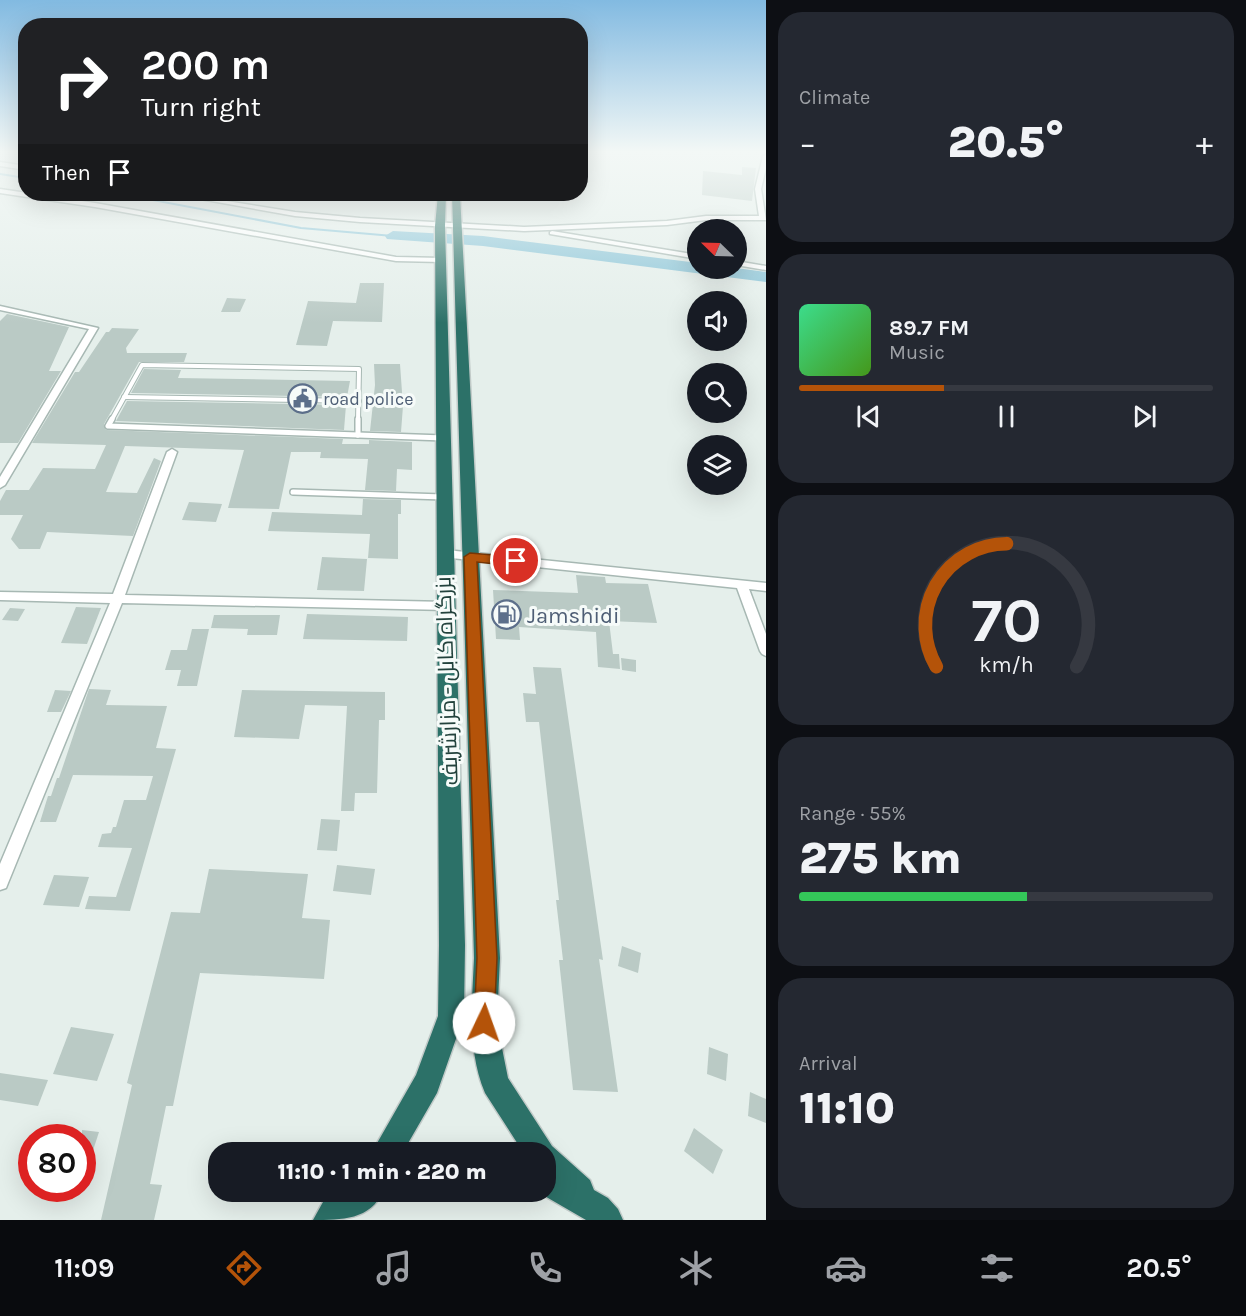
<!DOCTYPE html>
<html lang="en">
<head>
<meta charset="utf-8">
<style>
	body { margin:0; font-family:Karla,Cairo,sans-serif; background:#242831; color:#f1f3f6; height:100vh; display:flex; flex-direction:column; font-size:22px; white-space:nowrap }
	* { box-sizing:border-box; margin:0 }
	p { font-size:20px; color:#9ea1a6 }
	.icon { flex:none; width:33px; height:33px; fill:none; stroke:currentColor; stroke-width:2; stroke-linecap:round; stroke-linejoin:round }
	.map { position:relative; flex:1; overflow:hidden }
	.panel { display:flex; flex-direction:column; gap:12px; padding:12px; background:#0d0f14; width:480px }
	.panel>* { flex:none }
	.top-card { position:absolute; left:18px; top:18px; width:570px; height:183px; border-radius:24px; box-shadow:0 6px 24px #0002; background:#202124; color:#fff; overflow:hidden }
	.needle { width:39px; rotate:293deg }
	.controls { position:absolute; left:687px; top:219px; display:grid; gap:12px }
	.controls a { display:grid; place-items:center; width:60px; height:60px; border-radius:50%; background:#171b24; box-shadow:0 6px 24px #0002; font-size:30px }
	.speed { position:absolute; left:18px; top:1124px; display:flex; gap:12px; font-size:30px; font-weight:700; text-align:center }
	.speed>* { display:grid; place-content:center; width:78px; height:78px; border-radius:50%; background:#171b24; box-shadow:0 6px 24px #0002; line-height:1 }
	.speed .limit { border:9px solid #d22; background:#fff; color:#111 }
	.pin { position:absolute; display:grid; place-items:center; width:51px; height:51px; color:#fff; margin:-26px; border:3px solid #fff; border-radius:50%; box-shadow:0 2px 6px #0007 }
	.me { position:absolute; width:66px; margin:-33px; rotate:3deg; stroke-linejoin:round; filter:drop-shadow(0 0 4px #0008) }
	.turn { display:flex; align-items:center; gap:21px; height:126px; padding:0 24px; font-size:27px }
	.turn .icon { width:78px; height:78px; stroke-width:2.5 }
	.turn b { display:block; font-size:42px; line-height:51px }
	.then { display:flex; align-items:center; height:57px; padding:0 24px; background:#0003; gap:12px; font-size:22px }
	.big { font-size:45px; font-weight:800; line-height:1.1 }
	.panel .tile { flex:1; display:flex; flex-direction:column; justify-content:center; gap:9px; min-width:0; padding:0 21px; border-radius:24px; background:#242831 }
	.panel .dial { align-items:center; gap:0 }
	.dial svg { height:156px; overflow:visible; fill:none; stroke:#363941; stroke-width:7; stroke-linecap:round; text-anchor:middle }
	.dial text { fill:#f1f3f6; stroke:none }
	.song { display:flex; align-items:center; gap:18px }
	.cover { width:72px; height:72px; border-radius:9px; background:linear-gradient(135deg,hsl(150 70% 55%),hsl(100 70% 35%)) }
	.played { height:6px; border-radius:3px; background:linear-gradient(90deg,#b45309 35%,#363941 35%) }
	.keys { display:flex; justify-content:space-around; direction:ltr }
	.heat { display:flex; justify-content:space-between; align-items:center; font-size:33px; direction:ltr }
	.charge { height:9px; border-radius:4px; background:linear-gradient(90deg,#34c759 55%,#363941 0) }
	.trip { position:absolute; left:208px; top:1142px; width:348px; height:60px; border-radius:24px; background:#171b24; box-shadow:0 6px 24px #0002; font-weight:800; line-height:60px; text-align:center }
	.tab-bar { display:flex; height:96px; justify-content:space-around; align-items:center; background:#090b0e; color:#9ea1a6 }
	.tab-bar .icon { width:42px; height:42px }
	.tab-bar .selected { color:#b45309 }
	.tab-bar b { font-size:27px; color:#f1f3f6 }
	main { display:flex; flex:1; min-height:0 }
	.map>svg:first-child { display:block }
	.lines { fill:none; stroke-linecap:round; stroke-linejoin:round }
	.stream { stroke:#8ac4d7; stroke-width:2 }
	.river { fill:#8ac4d7; fill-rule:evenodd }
	.building { fill:#bacac5 }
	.lane-far1-casing { stroke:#a7b8b3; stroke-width:6 }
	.lane-casing { stroke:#a7b8b3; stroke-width:8 }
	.street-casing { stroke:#a7b8b3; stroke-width:3 }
	.highway-casing { stroke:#c1cac8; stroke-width:3 }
	.lane-far1 { stroke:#fff; stroke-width:4 }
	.lane { stroke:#fff; stroke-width:5 }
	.street { fill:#fff; fill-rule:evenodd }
	.highway { fill:#2c7168; fill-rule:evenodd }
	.route { fill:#b45309; stroke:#753606; stroke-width:1.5 }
	.labels { text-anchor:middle; stroke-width:6; stroke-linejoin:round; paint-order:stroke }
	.far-service-label { font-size:18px; fill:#4e5e75; stroke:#f6fbf9; text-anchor:start }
	.service-label { font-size:22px; fill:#4e5e75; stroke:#f6fbf9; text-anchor:start }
	.street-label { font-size:22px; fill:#22423c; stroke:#f6fbf9 }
</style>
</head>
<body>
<main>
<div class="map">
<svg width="766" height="1220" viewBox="0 0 766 1220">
	<rect width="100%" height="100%" fill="#e5efeb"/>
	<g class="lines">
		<g class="stream">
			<polyline points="0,174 26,178"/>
			<polyline points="121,194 301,228 393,236"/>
		</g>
		<polygon class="river" points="393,231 483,236 698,263 698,268 736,268 766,272 766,282 483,246 387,239 385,236"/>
	</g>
	<g class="building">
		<polygon points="742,167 756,168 752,201 702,195 703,171 742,175"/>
		<polygon points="360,283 384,283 382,322 333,321 327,346 296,345 308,301 356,303"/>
		<polygon points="227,298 246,299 240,312 221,312"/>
		<polygon points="7,314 69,327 49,371 61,371 18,443 0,443 0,321"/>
		<polygon points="112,328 139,329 126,348 127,353 187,353 184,362 139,362 104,424 106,430 343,439 342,444 369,444 369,440 412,442 412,470 397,469 396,491 365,490 368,459 320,458 321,452 291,452 279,509 228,508 244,450 125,446 106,492 137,493 154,458 161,461 133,536 47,532 40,549 19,549 11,539 23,515 0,515 0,501 6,490 29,490 43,468 95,469 106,445 32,443 75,372 79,372 106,332 109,332"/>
		<polygon points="374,364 400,364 403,406 401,432 370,431 375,385"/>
		<polygon points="144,369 181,370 178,378 350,381 347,397 131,393"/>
		<polygon points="127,401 346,405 344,430 116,421"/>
		<polygon points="363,499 401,500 401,514 398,514 398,559 368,558 370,534 268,531 272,512 362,515"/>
		<polygon points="189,502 222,504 216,522 182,520"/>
		<polygon points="322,557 367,559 364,591 317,590"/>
		<polygon points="576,575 605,577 606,583 648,584 657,623 609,621 613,654 619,654 620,669 598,667 596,632 519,627 520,640 496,639 493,590 578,593"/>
		<polygon points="76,607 101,608 87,644 61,643"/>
		<polygon points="10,608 25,609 18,621 2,620"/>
		<polygon points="307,614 408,617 407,641 303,639"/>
		<polygon points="214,615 280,615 277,635 247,635 248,629 211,628"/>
		<polygon points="192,629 209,629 197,686 177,686 181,670 165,670 171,650 187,650"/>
		<polygon points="621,658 636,660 636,672 622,670"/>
		<polygon points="533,667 561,668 603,960 599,959 618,1092 573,1090 559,960 563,960 556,900 559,900 539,722 526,722 523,693 536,694"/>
		<polygon points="89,689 111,690 106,705 167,706 156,748 176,749 130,911 85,909 89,896 116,897 132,848 98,847 102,834 111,833 113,827 116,827 124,800 146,800 153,776 73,775 56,822 40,822 48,796 51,796 57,778 59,778"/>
		<polygon points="55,690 71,691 61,712 47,712"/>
		<polygon points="242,690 385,692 385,720 379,720 377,793 355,793 354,811 341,811 347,706 305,705 299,739 234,737"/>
		<polygon points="321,819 340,820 337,851 317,850"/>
		<polygon points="337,865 375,869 371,895 333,891"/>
		<polygon points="209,869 308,874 302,918 330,920 324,979 200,973 173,1106 166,1106 150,1184 162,1185 154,1220 101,1220 132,1085 127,1083 171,912 200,913"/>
		<polygon points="54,875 89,877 79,907 43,905"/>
		<polygon points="622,946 641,953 638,973 618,966"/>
		<polygon points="71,1027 114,1034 97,1081 53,1074"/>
		<polygon points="709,1047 728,1054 726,1081 707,1074"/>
		<polygon points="0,1073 48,1080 38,1106 0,1100"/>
		<polygon points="750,1092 766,1099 766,1123 748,1116"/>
		<polygon points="694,1128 723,1150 713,1174 684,1151"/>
		<polygon points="82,1130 99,1132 85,1175 82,1175"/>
	</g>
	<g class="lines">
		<defs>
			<g id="lane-far1">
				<polyline points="124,397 359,401"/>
				<polyline points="111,421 142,365 359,369 358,421"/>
			</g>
			<g id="lane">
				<polyline points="112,419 108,426 358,435"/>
				<polyline points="358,435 444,438"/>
				<polyline points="358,435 358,419"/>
				<polyline points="293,492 443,497"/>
			</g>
			<g id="street">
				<polygon points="766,154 766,168 761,189 766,220 706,220 667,225 524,231 360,222 295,216 172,194 183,194 295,212 360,218 524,227 667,221 706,216 759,216 755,189 763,156"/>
				<polygon points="0,162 26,166 26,170 0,166"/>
				<polygon points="0,189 95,203 396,257 442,258 445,260 442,262 396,261 95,207 0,193"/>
				<polygon points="552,231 698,255 698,259 550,234 550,232"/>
				<polygon points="736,261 766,266 766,270 736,265"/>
				<polygon points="0,306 98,328 5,485 0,488 0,477 89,329 0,310"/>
				<polygon points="172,449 177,452 125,595 447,602 453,606 447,610 122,603 8,883 6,888 0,890 0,864 110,603 0,600 0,592 113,594 167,452"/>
				<polygon points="446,550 766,583 766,591 749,589 766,634 766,656 762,654 760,651 737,588 442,557 440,554 442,551"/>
			</g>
			<g id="highway">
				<polygon points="438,194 446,194 445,226 465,945 464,1016 437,1093 403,1152 372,1152 416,1075 438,1016 439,945 435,226"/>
				<path d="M452,194h8l40,764 -3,65 11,55 44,68 38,34 4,10 14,8 10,11 5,11h-37l-50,-29h10v-39h-23l-38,-59c-18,-43 -13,-90 -11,-135z"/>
				<path d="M340,1191h43c-12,29 -42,29 -70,29l10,-18z"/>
			</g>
		</defs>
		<use href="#lane-far1" class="lane-far1-casing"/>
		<use href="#lane" class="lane-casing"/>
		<use href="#street" class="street-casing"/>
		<use href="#highway" class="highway-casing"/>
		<use href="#lane-far1" class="lane-far1"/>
		<use href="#lane" class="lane"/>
		<use href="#street" class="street"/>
		<use href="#highway" class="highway"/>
	</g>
	<linearGradient id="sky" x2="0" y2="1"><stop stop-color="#82bae1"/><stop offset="0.47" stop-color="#f3f8f6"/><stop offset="1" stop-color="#f3f8f6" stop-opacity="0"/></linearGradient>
	<rect width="766" height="323" fill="url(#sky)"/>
	<polygon class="route" points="470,553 516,557 522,561 516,566 477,562 497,958 494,1023 491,1030 484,1033 477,1030 474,1023 477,958 464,557"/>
	<defs>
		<symbol id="civic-ring" viewBox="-11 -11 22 22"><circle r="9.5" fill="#f6fbf9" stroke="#5c6f8a" stroke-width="1.5"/><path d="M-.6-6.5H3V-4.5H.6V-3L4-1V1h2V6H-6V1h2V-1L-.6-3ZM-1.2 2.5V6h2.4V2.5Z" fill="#5c6f8a"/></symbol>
		<symbol id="fuel-ring" viewBox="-11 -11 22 22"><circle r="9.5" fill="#f6fbf9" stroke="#5c6f8a" stroke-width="1.5"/><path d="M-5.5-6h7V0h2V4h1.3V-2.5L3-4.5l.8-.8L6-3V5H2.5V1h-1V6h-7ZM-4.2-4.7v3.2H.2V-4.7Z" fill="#5c6f8a"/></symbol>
	</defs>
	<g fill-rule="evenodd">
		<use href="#civic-ring" x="286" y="382" width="33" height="33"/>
		<use href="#fuel-ring" x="490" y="598" width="33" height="33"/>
	</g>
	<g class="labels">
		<g class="far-service-label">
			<text x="323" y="405">road police</text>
		</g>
		<g class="service-label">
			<text x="527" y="623">Jamshidi</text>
		</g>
		<g class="street-label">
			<text transform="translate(446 681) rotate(-92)" y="8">بزرگراه کابل - مزارشریف</text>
		</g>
	</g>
</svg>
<div class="controls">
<a><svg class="needle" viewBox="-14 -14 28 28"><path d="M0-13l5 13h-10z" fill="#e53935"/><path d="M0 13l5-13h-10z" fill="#9ea1a6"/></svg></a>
<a><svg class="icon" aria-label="sound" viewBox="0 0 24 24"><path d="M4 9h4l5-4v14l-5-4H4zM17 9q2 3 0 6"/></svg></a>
<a><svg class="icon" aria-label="search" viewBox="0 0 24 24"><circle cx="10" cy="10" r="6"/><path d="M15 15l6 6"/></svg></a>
<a><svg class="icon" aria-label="layers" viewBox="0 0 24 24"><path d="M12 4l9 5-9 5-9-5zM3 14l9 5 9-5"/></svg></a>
</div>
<div class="speed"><div class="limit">80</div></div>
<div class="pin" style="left:516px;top:561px;background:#d93025"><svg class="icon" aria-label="arrive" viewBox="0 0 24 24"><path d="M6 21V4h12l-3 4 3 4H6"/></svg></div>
<svg class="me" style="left:484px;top:1023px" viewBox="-20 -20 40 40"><circle r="19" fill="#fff"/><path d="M0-13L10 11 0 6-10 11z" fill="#b45309"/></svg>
<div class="trip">11:10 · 1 min · 220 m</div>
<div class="top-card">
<div class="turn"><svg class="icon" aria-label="right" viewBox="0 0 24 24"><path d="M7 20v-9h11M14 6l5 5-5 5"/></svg><div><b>200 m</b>Turn right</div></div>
<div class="then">Then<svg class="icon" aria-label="arrive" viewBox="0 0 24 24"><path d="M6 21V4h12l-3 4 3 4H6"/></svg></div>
</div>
</div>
<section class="panel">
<div class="tile"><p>Climate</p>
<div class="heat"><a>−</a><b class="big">20.5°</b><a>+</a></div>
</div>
<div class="tile">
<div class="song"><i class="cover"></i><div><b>89.7 FM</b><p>Music</p></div></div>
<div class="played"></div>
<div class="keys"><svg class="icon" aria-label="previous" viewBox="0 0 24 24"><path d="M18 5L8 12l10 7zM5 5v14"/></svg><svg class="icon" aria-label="pause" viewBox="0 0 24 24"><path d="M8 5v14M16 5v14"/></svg><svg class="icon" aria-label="next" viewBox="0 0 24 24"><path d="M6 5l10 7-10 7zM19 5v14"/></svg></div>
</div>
<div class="tile dial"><svg viewBox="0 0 100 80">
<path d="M14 69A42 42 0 1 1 86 69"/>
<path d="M14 69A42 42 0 0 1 50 6" stroke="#b45309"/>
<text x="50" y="56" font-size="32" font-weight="700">70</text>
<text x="50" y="72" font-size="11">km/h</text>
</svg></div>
<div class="tile"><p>Range · 55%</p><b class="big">275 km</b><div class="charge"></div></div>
<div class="tile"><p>Arrival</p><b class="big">11:10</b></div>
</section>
</main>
<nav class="tab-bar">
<b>11:09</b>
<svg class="icon selected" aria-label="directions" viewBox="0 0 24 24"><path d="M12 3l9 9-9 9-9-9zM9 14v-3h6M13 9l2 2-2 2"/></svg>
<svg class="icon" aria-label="music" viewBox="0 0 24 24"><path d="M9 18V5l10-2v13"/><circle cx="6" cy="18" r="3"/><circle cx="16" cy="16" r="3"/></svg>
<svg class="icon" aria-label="phone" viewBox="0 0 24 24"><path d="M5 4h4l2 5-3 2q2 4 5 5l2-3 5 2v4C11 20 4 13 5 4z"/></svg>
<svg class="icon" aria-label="climate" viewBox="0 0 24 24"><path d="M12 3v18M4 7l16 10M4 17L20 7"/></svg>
<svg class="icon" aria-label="car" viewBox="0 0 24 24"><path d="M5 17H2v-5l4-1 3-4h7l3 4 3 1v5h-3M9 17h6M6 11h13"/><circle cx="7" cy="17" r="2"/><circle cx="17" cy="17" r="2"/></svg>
<svg class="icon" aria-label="filters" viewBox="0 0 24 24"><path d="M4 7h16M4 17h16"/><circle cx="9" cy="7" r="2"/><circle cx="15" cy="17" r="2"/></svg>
<b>20.5°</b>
</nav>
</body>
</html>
